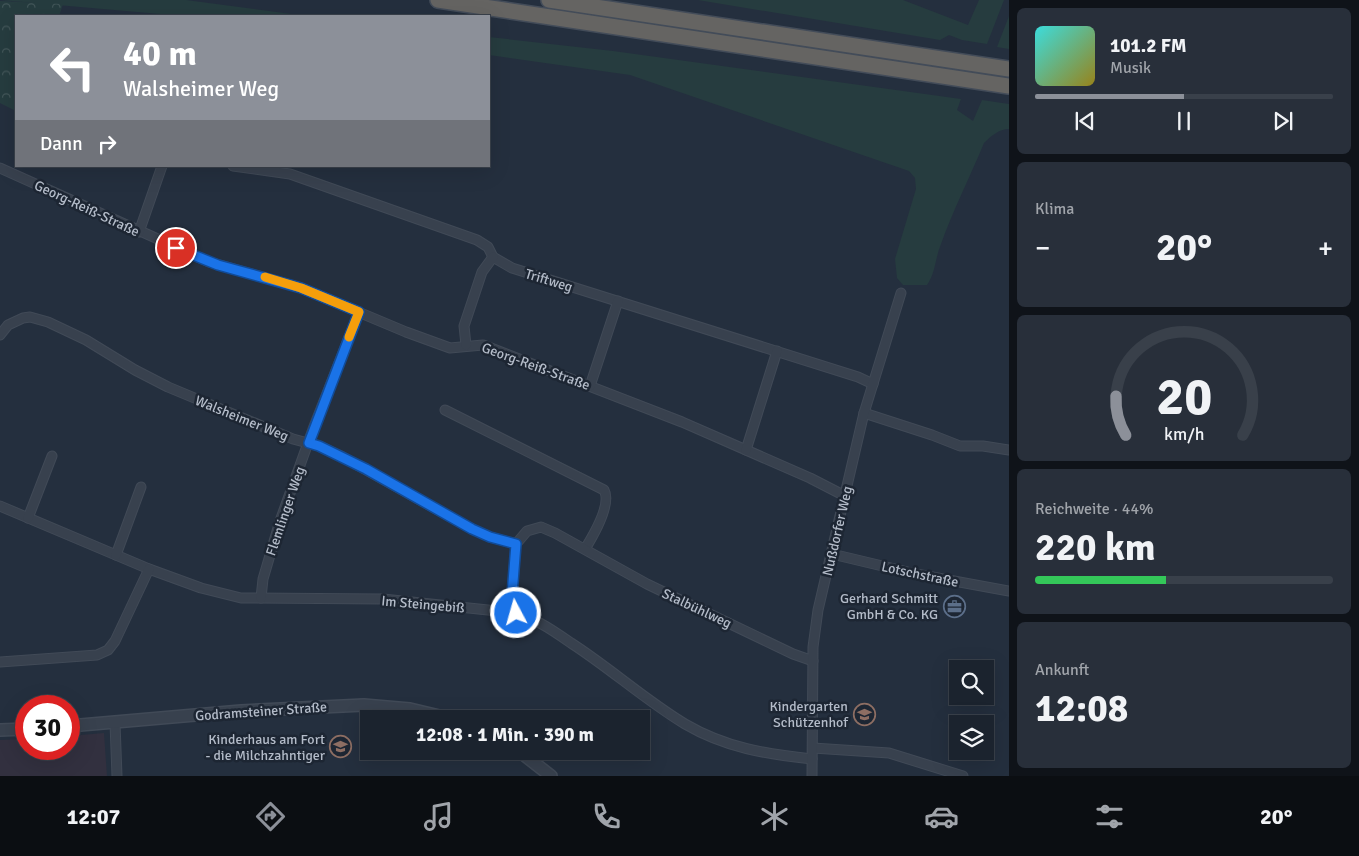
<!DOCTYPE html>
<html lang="de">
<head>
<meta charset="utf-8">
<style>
	body { margin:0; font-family:Signika,sans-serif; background:#282f3a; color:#f1f3f6; height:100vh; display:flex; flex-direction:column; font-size:19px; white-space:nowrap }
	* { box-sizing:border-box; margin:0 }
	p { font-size:16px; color:#a0a4aa }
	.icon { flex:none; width:28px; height:28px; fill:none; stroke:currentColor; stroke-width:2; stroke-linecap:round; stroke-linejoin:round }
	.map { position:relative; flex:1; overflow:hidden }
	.details { display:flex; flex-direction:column; gap:8px; padding:8px; background:#0f1319; width:350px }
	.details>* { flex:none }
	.top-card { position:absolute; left:15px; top:15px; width:475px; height:152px; border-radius:0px; box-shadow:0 5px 20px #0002,0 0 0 1px #39404a; background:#8c9099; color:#fff; overflow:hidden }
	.controls { position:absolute; left:949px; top:660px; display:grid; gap:10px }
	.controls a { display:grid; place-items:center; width:45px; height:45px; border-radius:0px; background:#1b232e; box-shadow:0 5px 20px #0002,0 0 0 1px #39404a; font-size:25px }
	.speed { position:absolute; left:15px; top:695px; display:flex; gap:10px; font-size:25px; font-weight:700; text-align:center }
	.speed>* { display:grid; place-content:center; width:65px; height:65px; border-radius:50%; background:#1b232e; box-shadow:0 5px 20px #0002,0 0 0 1px #39404a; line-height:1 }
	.speed .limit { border:8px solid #d22; background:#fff; color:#111 }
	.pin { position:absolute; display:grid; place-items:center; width:42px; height:42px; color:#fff; margin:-21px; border:2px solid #fff; border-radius:50%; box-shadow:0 1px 5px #0007 }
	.me { position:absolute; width:55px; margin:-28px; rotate:354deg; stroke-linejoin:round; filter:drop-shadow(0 0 4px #0008) }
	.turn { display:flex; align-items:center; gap:18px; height:105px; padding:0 25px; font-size:22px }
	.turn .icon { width:65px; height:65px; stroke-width:2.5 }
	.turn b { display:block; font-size:35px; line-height:42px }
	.then { display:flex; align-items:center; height:48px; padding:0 25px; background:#0003; gap:10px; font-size:19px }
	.big { font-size:38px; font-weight:700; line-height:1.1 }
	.details .card { flex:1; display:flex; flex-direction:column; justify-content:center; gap:8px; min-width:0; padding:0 18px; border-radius:8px; background:#282f3a }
	.details .dial { align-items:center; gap:0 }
	.dial svg { height:130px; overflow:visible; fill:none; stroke:#39404a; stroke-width:7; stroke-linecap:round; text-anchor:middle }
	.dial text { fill:#f1f3f6; stroke:none }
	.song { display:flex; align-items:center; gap:15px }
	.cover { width:60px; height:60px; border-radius:8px; background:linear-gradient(135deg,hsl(180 70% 55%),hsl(50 70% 35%)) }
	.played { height:5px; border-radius:2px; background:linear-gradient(90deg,#8c9099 50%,#39404a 50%) }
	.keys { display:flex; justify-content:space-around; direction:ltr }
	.heat { display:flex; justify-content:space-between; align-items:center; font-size:28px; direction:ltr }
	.charge { height:8px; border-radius:4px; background:linear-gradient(90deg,#34c759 44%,#39404a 0) }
	.trip { position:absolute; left:360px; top:710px; width:290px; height:50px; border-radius:0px; background:#1b232e; box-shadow:0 5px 20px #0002,0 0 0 1px #39404a; font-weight:700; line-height:50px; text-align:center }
	.tab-bar { display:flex; height:80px; justify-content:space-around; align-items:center; background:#0b0e12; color:#a0a4aa }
	.tab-bar .icon { width:35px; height:35px }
	.tab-bar .selected { color:#8c9099 }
	.tab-bar b { font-size:22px; color:#f1f3f6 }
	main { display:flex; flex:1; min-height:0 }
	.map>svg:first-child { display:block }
	.medical { fill:#32303f }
	.grass { fill:#263c3f }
	.forest { fill:url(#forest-crowns) }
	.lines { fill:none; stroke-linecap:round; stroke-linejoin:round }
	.minor-casing { stroke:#414a57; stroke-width:11 }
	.tertiary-casing { stroke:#414a57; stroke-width:14 }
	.trunk-casing { stroke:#434c59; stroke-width:18 }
	.minor { stroke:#38414e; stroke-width:9 }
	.tertiary { stroke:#38414e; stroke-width:11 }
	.trunk { stroke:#656462; stroke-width:15 }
	.route-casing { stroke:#114b97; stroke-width:12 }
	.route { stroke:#1a73e8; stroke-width:9 }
	.slow { stroke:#f59e0b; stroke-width:9 }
	.labels { text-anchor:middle; stroke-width:5; stroke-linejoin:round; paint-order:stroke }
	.street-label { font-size:14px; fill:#b4bcc9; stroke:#1d2633 }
	.poi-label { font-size:14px; fill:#b4bcc9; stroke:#1d2633; text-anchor:end }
</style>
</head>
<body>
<main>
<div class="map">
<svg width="1009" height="776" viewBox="0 0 1009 776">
	<defs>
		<pattern id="forest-crowns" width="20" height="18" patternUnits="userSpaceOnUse" patternTransform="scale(1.25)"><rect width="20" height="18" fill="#263c3f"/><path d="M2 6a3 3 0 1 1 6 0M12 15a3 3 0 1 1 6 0" fill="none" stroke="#435659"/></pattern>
	</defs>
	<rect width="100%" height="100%" fill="#242f3e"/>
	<polygon class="medical" points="104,733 107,776 0,776 0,740 26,739 26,749 69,749 69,736"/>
	<g class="grass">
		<polygon points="0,0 186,0 306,16 183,16"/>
		<polygon points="698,0 903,0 968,25 979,0 1004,0 987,44 962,40 949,35 940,40"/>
		<polygon points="1009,16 1009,49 997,47"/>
		<path d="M489,37l124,14 348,48 -4,11 16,11 9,-21 27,4v25c-10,0 -18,7 -25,14 -14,34 -31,67 -43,101 -6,14 -5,28 -14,41h-24l-6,-7 -2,-19 21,-70 -1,-11 -6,-7 -279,-96 -141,-20z"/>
	</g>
	<polygon class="forest" points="0,1 63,4 59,16 16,16 16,111 0,103"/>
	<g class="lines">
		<defs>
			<g id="minor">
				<polyline points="233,166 290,174 477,240 488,247 493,257 512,268 858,377 873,384"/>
				<polyline points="0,168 209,262 301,288 406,332 450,348 483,345 682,422 810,478 845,496"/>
				<polyline points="139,232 162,166"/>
				<polyline points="0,335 8,325 23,318 30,317 48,322 86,340 135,370 168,387 293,439 319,446 341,456 472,529 490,537 516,544"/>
				<polyline points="466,345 464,326 482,272 493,257"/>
				<polyline points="590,386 618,301"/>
				<path d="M445,410l159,80c8,14 -11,46 -19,59"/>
				<polyline points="864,413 932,435 960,446 983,446 1009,450"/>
				<polyline points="746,450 777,351"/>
				<path d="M0,506l149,63 52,19 40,10 142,1 124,13c24,3 44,17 64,31 39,25 74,57 114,81 41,24 81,30 127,35"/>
				<polyline points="28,518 52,456"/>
				<polyline points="832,554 916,574 1009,591"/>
				<polyline points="116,555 141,487"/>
				<polyline points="261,598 263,579 280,521 313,429 359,312"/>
				<polyline points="516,613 512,595 516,544 527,531 541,527 555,533 647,584 793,654 813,661"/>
				<polyline points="0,662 97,655 108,650 115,641 149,569"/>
				<polyline points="115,723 117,776"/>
				<polyline points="813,748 889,753 963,776"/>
				<polyline points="812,776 813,647 818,610 864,413 901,293"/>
			</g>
			<g id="tertiary">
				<polyline points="69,726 241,711 364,705 410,709 452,719"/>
				<polyline points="0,730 26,729"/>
				<polyline points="519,751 551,776"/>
			</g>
			<g id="trunk">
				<polyline points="438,0 1009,86"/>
				<polyline points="549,0 1009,69"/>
			</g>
		</defs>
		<use href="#minor" class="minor-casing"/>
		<use href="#tertiary" class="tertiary-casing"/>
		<use href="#trunk" class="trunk-casing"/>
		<use href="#minor" class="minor"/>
		<use href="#tertiary" class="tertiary"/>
		<use href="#trunk" class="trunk"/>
	</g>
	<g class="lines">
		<defs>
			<polyline id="route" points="176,248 218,265 301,288 359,312 309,443 319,446 366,469 472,529 490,537 516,544 512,595 516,613"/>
		</defs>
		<use href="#route" class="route-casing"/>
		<use href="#route" class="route"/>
		<polyline class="slow" points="265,277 301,288 359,312 349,337"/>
	</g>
	<defs>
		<symbol id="office-ring" viewBox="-11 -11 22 22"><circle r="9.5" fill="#1d2633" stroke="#5c6f8a" stroke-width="1.5"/><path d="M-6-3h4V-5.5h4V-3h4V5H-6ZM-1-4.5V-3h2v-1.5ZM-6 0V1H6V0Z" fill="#5c6f8a"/></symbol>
		<symbol id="school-ring" viewBox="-11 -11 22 22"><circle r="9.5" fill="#1d2633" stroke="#8d6e63" stroke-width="1.5"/><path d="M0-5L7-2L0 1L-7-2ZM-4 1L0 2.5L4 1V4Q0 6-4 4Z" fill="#8d6e63"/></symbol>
	</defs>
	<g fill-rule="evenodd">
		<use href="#office-ring" x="942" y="594" width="25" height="25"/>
		<use href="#school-ring" x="852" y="702" width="25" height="25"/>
		<use href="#school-ring" x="328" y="734" width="25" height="25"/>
	</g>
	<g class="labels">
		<g class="street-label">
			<text transform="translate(87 208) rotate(25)" y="5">Georg-Reiß-Straße</text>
			<text transform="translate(549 280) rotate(17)" y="5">Triftweg</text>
			<text transform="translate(536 366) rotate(20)" y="5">Georg-Reiß-Straße</text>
			<text transform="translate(242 418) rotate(22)" y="5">Walsheimer Weg</text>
			<text transform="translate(285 511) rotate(-71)" y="5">Flemlinger Weg</text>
			<text transform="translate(837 531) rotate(-77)" y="5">Nußdorfer Weg</text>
			<text transform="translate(920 574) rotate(12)" y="5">Lotschstraße</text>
			<text transform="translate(423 604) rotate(5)" y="5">Im Steingebiß</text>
			<text transform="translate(697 608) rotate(25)" y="5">Stalbühlweg</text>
			<text transform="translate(261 711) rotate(-4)" y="5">Godramsteiner Straße</text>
		</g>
		<g class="poi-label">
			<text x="938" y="603">Gerhard Schmitt<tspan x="938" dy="16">GmbH &amp; Co. KG</tspan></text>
			<text x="848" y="711">Kindergarten<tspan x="848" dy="16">Schützenhof</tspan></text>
			<text x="325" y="744">Kinderhaus am Fort<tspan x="325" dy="16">- die Milchzahntiger</tspan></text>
		</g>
	</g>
</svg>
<div class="controls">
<a><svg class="icon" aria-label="search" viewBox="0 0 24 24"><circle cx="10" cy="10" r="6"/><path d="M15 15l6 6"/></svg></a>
<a><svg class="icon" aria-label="layers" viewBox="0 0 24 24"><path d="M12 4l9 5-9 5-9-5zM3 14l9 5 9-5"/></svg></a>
</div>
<div class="speed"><div class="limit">30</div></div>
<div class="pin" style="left:176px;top:248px;background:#d93025"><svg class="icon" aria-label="arrive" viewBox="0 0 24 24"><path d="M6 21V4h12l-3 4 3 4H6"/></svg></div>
<svg class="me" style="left:516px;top:613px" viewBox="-20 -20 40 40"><circle r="17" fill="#1a73e8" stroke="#fff" stroke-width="3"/><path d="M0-11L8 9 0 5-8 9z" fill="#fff"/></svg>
<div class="trip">12:08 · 1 Min. · 390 m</div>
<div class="top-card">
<div class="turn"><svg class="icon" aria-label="left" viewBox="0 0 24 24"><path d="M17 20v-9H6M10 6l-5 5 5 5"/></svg><div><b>40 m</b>Walsheimer Weg</div></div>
<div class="then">Dann<svg class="icon" aria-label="right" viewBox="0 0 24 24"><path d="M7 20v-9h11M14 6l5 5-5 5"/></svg></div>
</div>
</div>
<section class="details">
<div class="card">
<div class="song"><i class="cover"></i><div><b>101.2 FM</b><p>Musik</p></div></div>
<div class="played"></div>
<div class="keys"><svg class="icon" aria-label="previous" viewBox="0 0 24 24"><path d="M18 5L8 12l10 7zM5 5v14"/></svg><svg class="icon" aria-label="pause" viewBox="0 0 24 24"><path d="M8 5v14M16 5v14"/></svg><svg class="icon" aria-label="next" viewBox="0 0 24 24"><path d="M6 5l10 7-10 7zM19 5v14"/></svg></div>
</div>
<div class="card"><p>Klima</p>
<div class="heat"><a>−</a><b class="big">20°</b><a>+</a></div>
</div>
<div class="card dial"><svg viewBox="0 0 100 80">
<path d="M14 69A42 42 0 1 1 86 69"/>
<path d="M14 69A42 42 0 0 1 8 45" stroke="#8c9099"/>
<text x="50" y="56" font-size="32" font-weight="700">20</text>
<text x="50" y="72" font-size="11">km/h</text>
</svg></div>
<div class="card"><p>Reichweite · 44%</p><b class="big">220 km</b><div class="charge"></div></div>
<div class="card"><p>Ankunft</p><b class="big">12:08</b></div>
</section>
</main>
<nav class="tab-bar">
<b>12:07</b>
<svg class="icon selected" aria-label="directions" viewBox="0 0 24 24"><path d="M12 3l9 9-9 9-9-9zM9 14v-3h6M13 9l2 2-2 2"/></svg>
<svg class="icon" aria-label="music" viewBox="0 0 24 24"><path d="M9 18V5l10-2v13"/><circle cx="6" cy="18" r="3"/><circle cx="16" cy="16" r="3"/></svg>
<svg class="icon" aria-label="phone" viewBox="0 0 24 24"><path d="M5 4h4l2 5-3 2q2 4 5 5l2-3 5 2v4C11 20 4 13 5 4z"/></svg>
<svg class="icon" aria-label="climate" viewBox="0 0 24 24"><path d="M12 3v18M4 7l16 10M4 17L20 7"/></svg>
<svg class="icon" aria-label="car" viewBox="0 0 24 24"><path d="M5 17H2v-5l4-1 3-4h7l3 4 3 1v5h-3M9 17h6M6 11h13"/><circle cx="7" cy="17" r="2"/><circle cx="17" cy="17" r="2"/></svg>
<svg class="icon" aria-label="filters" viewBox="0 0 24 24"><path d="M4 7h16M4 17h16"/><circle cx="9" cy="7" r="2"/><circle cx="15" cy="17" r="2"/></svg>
<b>20°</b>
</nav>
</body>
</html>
